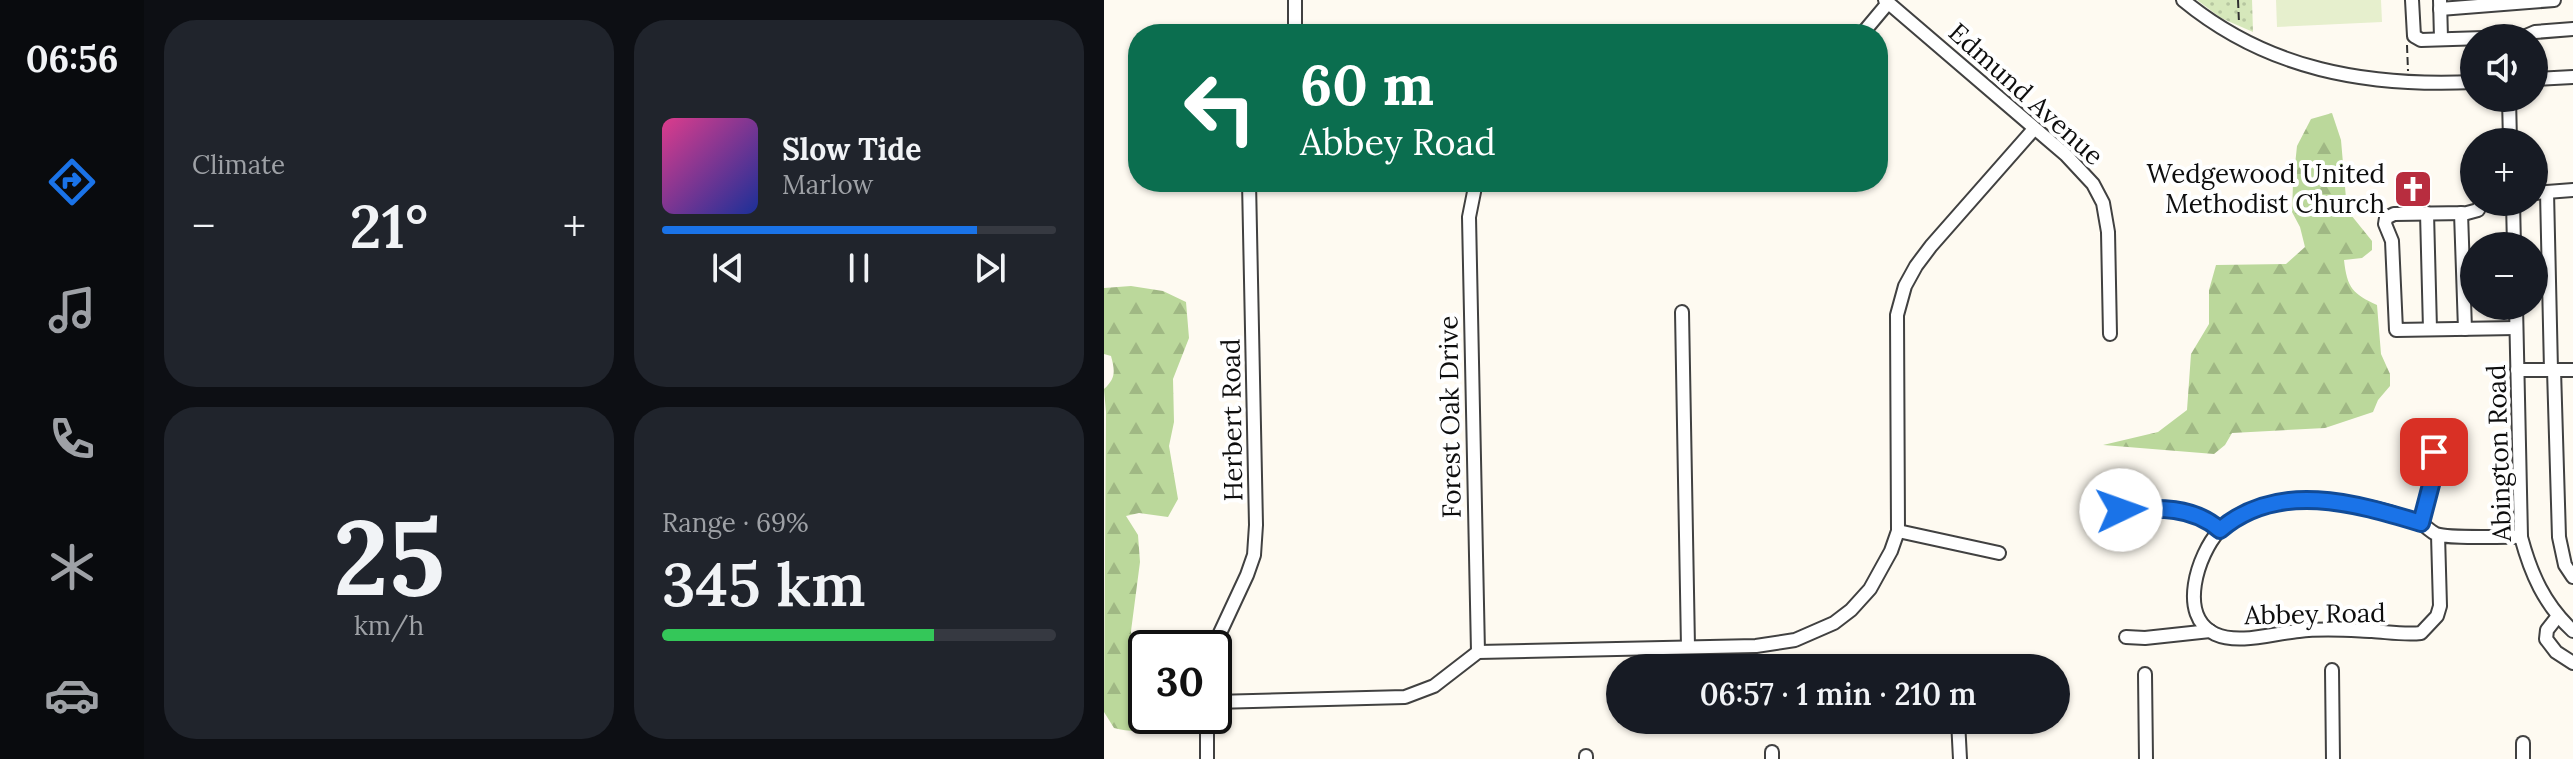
<!DOCTYPE html>
<html lang="en">
<head>
<meta charset="utf-8">
<style>
	body { margin:0; font-family:Lora,serif; background:#20242c; color:#f1f3f6; height:100vh; display:flex; flex-direction:column; font-size:30px; white-space:nowrap }
	* { box-sizing:border-box; margin:0 }
	p { font-size:26px; color:#9ea1a6 }
	.icon { flex:none; width:44px; height:44px; fill:none; stroke:currentColor; stroke-width:2; stroke-linecap:round; stroke-linejoin:round }
	.map { position:relative; flex:1; overflow:hidden }
	.drawer { display:flex; flex-direction:column; gap:20px; padding:20px; background:#0d0f14; width:960px }
	.drawer>* { flex:none }
	.banner { position:absolute; left:24px; top:24px; width:760px; height:168px; border-radius:32px; box-shadow:0 2px 6px #0004; background:#0b6e4f; color:#fff; overflow:hidden }
	.fabs { position:absolute; left:1356px; top:24px; display:grid; gap:16px }
	.fabs a { display:grid; place-items:center; width:88px; height:88px; border-radius:50%; background:#171b24; box-shadow:0 2px 6px #0004; font-size:40px }
	.speed { position:absolute; left:24px; top:630px; display:flex; gap:16px; font-size:40px; font-weight:700; text-align:center }
	.speed>* { display:grid; place-content:center; width:104px; height:104px; border-radius:50%; background:#171b24; box-shadow:0 2px 6px #0004; line-height:1 }
	.speed .limit { border:4px solid #111; border-radius:12px; background:#fff; color:#111 }
	.pin { position:absolute; display:grid; place-items:center; width:68px; height:68px; color:#fff; margin:-34px; border-radius:16px; box-shadow:0 4px 12px #0006 }
	.me { position:absolute; width:88px; margin:-44px; rotate:87deg; stroke-linejoin:round; filter:drop-shadow(0 0 6px #0008) }
	.turn { display:flex; align-items:center; gap:28px; height:168px; padding:0 40px; font-size:36px }
	.turn .icon { width:104px; height:104px; stroke-width:2.5 }
	.turn b { display:block; font-size:56px; line-height:68px }
	.big { font-size:60px; font-weight:600; line-height:1.1 }
	.drawer .widget { flex:1; display:flex; flex-direction:column; justify-content:center; gap:12px; min-width:0; padding:0 28px; border-radius:32px; background:#20242c }
	.drawer .dial { align-items:center; gap:0 }
	.dial b { font-size:104px; line-height:1 }
	.song { display:flex; align-items:center; gap:24px }
	.cover { width:96px; height:96px; border-radius:12px; background:linear-gradient(135deg,hsl(330 70% 55%),hsl(230 70% 35%)) }
	.played { height:8px; border-radius:4px; background:linear-gradient(90deg,#1a73e8 80%,#363941 80%) }
	.keys { display:flex; justify-content:space-around; direction:ltr }
	.heat { display:flex; justify-content:space-between; align-items:center; font-size:44px; direction:ltr }
	.charge { height:12px; border-radius:6px; background:linear-gradient(90deg,#34c759 69%,#363941 0) }
	.drawer .tiles { flex:1; display:grid; gap:20px; grid-template-columns:repeat(2,1fr) }
	.trip { position:absolute; left:502px; top:654px; width:464px; height:80px; border-radius:40px; background:#171b24; box-shadow:0 2px 6px #0004; font-weight:600; line-height:80px; text-align:center }
	main { display:flex; flex:1; min-height:0 }
	.menu { display:flex; flex-direction:column; width:144px; justify-content:space-around; align-items:center; background:#090b0e; color:#9ea1a6 }
	.menu .icon { width:56px; height:56px }
	.menu .active { color:#1a73e8 }
	.menu b { font-size:36px; color:#f1f3f6 }
	.map>svg:first-child { display:block }
	.grass { fill:url(#grass-dots) }
	.forest { fill:url(#forest-firs) }
	.pitch { fill:#e6efcd }
	.lines { fill:none; stroke-linecap:round; stroke-linejoin:round }
	.minor-casing { stroke:#414141; stroke-width:16 }
	.path { stroke:#303030; stroke-width:2; stroke-dasharray:8 4; stroke-linecap:butt }
	.minor { stroke:#fff; stroke-width:12 }
	.route-casing { stroke:#114b97; stroke-width:20 }
	.route { stroke:#1a73e8; stroke-width:14 }
	.labels { text-anchor:middle; stroke-width:8; stroke-linejoin:round; paint-order:stroke }
	.street-label { font-size:26px; fill:#0e0e0e; stroke:#fff }
	.poi-label { font-size:26px; fill:#0e0e0e; stroke:#fff; text-anchor:end }
</style>
</head>
<body>
<main>
<nav class="menu">
<b>06:56</b>
<svg class="icon active" aria-label="directions" viewBox="0 0 24 24"><path d="M12 3l9 9-9 9-9-9zM9 14v-3h6M13 9l2 2-2 2"/></svg>
<svg class="icon" aria-label="music" viewBox="0 0 24 24"><path d="M9 18V5l10-2v13"/><circle cx="6" cy="18" r="3"/><circle cx="16" cy="16" r="3"/></svg>
<svg class="icon" aria-label="phone" viewBox="0 0 24 24"><path d="M5 4h4l2 5-3 2q2 4 5 5l2-3 5 2v4C11 20 4 13 5 4z"/></svg>
<svg class="icon" aria-label="climate" viewBox="0 0 24 24"><path d="M12 3v18M4 7l16 10M4 17L20 7"/></svg>
<svg class="icon" aria-label="car" viewBox="0 0 24 24"><path d="M5 17H2v-5l4-1 3-4h7l3 4 3 1v5h-3M9 17h6M6 11h13"/><circle cx="7" cy="17" r="2"/><circle cx="17" cy="17" r="2"/></svg>
</nav>
<section class="drawer">
<div class="tiles">
<div class="widget"><p>Climate</p>
<div class="heat"><a>−</a><b class="big">21°</b><a>+</a></div>
</div>
<div class="widget">
<div class="song"><i class="cover"></i><div><b>Slow Tide</b><p>Marlow</p></div></div>
<div class="played"></div>
<div class="keys"><svg class="icon" aria-label="previous" viewBox="0 0 24 24"><path d="M18 5L8 12l10 7zM5 5v14"/></svg><svg class="icon" aria-label="pause" viewBox="0 0 24 24"><path d="M8 5v14M16 5v14"/></svg><svg class="icon" aria-label="next" viewBox="0 0 24 24"><path d="M6 5l10 7-10 7zM19 5v14"/></svg></div>
</div>
<div class="widget dial"><b>25</b><p>km/h</p></div>
<div class="widget"><p>Range · 69%</p><b class="big">345 km</b><div class="charge"></div></div>
</div>
</section>
<div class="map">
<svg width="1469" height="759" viewBox="0 0 1469 759">
	<defs>
		<pattern id="grass-dots" width="8" height="8" patternUnits="userSpaceOnUse" patternTransform="scale(2)"><rect width="8" height="8" fill="#d6e8bb"/><path d="M2 2h.1M6 6h.1" fill="none" stroke="#b6c6a0" stroke-width="1.8" stroke-linecap="round"/></pattern>
		<pattern id="forest-firs" width="22" height="20" patternUnits="userSpaceOnUse" patternTransform="scale(2)"><rect width="22" height="20" fill="#bbd89b"/><path d="M5 1l3.5 6h-7zM16 11l3.5 6h-7z" fill="#a0b884"/></pattern>
	</defs>
	<rect width="100%" height="100%" fill="#fefaf1"/>
	<polygon class="grass" points="1093,0 1148,0 1149,32 1117,18"/>
	<g class="forest">
		<path d="M1228,113l9,27 6,70 25,31v9l-10,8 -18,2c3,28 9,34 33,45l4,49 9,20v12l-12,14 -5,12 -48,16 -93,5 -7,12 -11,9 -111,-9 55,-13 29,-22 4,-56 18,-30v-34l7,-25 70,-1 19,-17 -5,-20 -8,-15 1,-28 4,-38 14,-27z"/>
		<path d="M27,286l32,5 23,11 3,36 -16,41 1,43 -5,24 9,53 -10,18 -29,-4 -13,3 12,19 2,27 -9,69 2,29 13,23v33h24v2c-15,15 -36,15 -56,10l-10,-16 2,-300 -2,-23c12,-11 11,-18 7,-33l-7,-2v-66z"/>
	</g>
	<polygon class="pitch" points="1172,0 1277,0 1278,22 1173,27"/>
	<g class="lines">
		<defs>
			<g id="minor">
				<polyline points="191,0 191,34"/>
				<polyline points="781,0 962,155 989,184 999,203 1004,232 1006,334"/>
				<path d="M1079,0c85,70 184,87 291,82"/>
				<polyline points="1308,0 1310,36 1317,40 1380,38"/>
				<polyline points="1336,0 1337,38"/>
				<polyline points="1336,9 1450,0"/>
				<polyline points="758,34 784,3"/>
				<polyline points="1417,38 1431,32 1469,29"/>
				<polyline points="1430,79 1469,77"/>
				<polyline points="1405,98 1406,142"/>
				<polyline points="372,182 365,217 374,652"/>
				<polyline points="1443,192 1447,370"/>
				<polyline points="1430,193 1469,190"/>
				<polyline points="1378,202 1374,210 1363,213 1290,214 1282,218 1281,224 1288,241 1292,330 1412,328"/>
				<polyline points="1409,202 1410,246"/>
				<polyline points="1323,213 1326,329"/>
				<polyline points="1357,213 1361,329"/>
				<path d="M1412,306l5,231c10,37 23,67 52,94"/>
				<polyline points="578,312 584,647"/>
				<polyline points="1413,370 1469,370"/>
				<polyline points="1450,370 1455,537 1461,565 1469,577"/>
				<path d="M1017,510c35,-2 70,-5 99,20"/>
				<polyline points="1317,523 1329,477 1330,452"/>
				<polyline points="794,531 895,553"/>
				<path d="M1334,535l2,71 -3,10 -16,17c-16,2 -33,-1 -49,-2 -24,-1 -49,-3 -73,0 -25,2 -60,14 -84,3 -38,-18 -17,-80 4,-103 14,-16 32,-23 53,-27 42,-9 110,1 149,20 5,2 10,8 15,10 12,5 69,2 85,3"/>
				<polyline points="1454,616 1443,630 1442,639 1452,652 1469,663"/>
				<polyline points="1022,637 1041,638 1106,631"/>
				<polyline points="109,648 143,575 150,555 152,525 145,182"/>
				<polyline points="1228,670 1229,759"/>
				<polyline points="1041,674 1042,759"/>
				<polyline points="110,702 301,697 330,686 374,652 652,646 691,640 730,623 747,610 766,589 787,551 794,531 793,315 801,286 812,266 827,246 930,129"/>
				<polyline points="103,716 103,759"/>
				<polyline points="854,720 856,759"/>
				<polyline points="1419,743 1419,759"/>
				<polyline points="668,752 668,759"/>
				<polyline points="482,756 482,759"/>
			</g>
		</defs>
		<use href="#minor" class="minor-casing"/>
		<g class="path">
			<polyline points="1134,0 1135,23"/>
			<polyline points="1303,45 1304,71"/>
		</g>
		<use href="#minor" class="minor"/>
	</g>
	<g class="lines">
		<defs>
			<path id="route" d="M1017,510c35,-2 71,-5 99,20 58,-50 135,-27 201,-7l12,-46 1,-25"/>
		</defs>
		<use href="#route" class="route-casing"/>
		<use href="#route" class="route"/>
	</g>
	<defs>
		<symbol id="church-square" viewBox="-11 -11 22 22"><rect x="-9" y="-9" width="18" height="18" rx="4" fill="#b82d3f" stroke="#fff"/><path d="M-1.2-6h2.4v3.5h3.3v2.4h-3.3V6h-2.4V-.1h-3.3v-2.4h3.3Z" fill="#fff"/></symbol>
	</defs>
	<g fill-rule="evenodd">
		<use href="#church-square" x="1287" y="167" width="44" height="44"/>
	</g>
	<g class="labels">
		<g class="street-label">
			<text transform="translate(922 94) rotate(42)" y="9">Edmund Avenue</text>
			<text transform="translate(346 417) rotate(-91)" y="9">Forest Oak Drive</text>
			<text transform="translate(128 420) rotate(-91)" y="9">Herbert Road</text>
			<text transform="translate(1395 453) rotate(-92)" y="9">Abington Road</text>
			<text transform="translate(1211 614) rotate(-1)" y="9">Abbey Road</text>
		</g>
		<g class="poi-label">
			<text x="1281" y="183">Wedgewood United<tspan x="1281" dy="30">Methodist Church</tspan></text>
		</g>
	</g>
</svg>
<div class="fabs">
<a><svg class="icon" aria-label="sound" viewBox="0 0 24 24"><path d="M4 9h4l5-4v14l-5-4H4zM17 9q2 3 0 6"/></svg></a>
<a>+</a>
<a>−</a>
</div>
<div class="speed"><div class="limit">30</div></div>
<div class="pin" style="left:1330px;top:452px;background:#d93025"><svg class="icon" aria-label="arrive" viewBox="0 0 24 24"><path d="M6 21V4h12l-3 4 3 4H6"/></svg></div>
<svg class="me" style="left:1017px;top:510px" viewBox="-20 -20 40 40"><circle r="19" fill="#fff"/><path d="M0-13L10 11 0 6-10 11z" fill="#1a73e8"/></svg>
<div class="trip">06:57 · 1 min · 210 m</div>
<div class="banner">
<div class="turn"><svg class="icon" aria-label="left" viewBox="0 0 24 24"><path d="M17 20v-9H6M10 6l-5 5 5 5"/></svg><div><b>60 m</b>Abbey Road</div></div>
</div>
</div>
</main>
</body>
</html>
